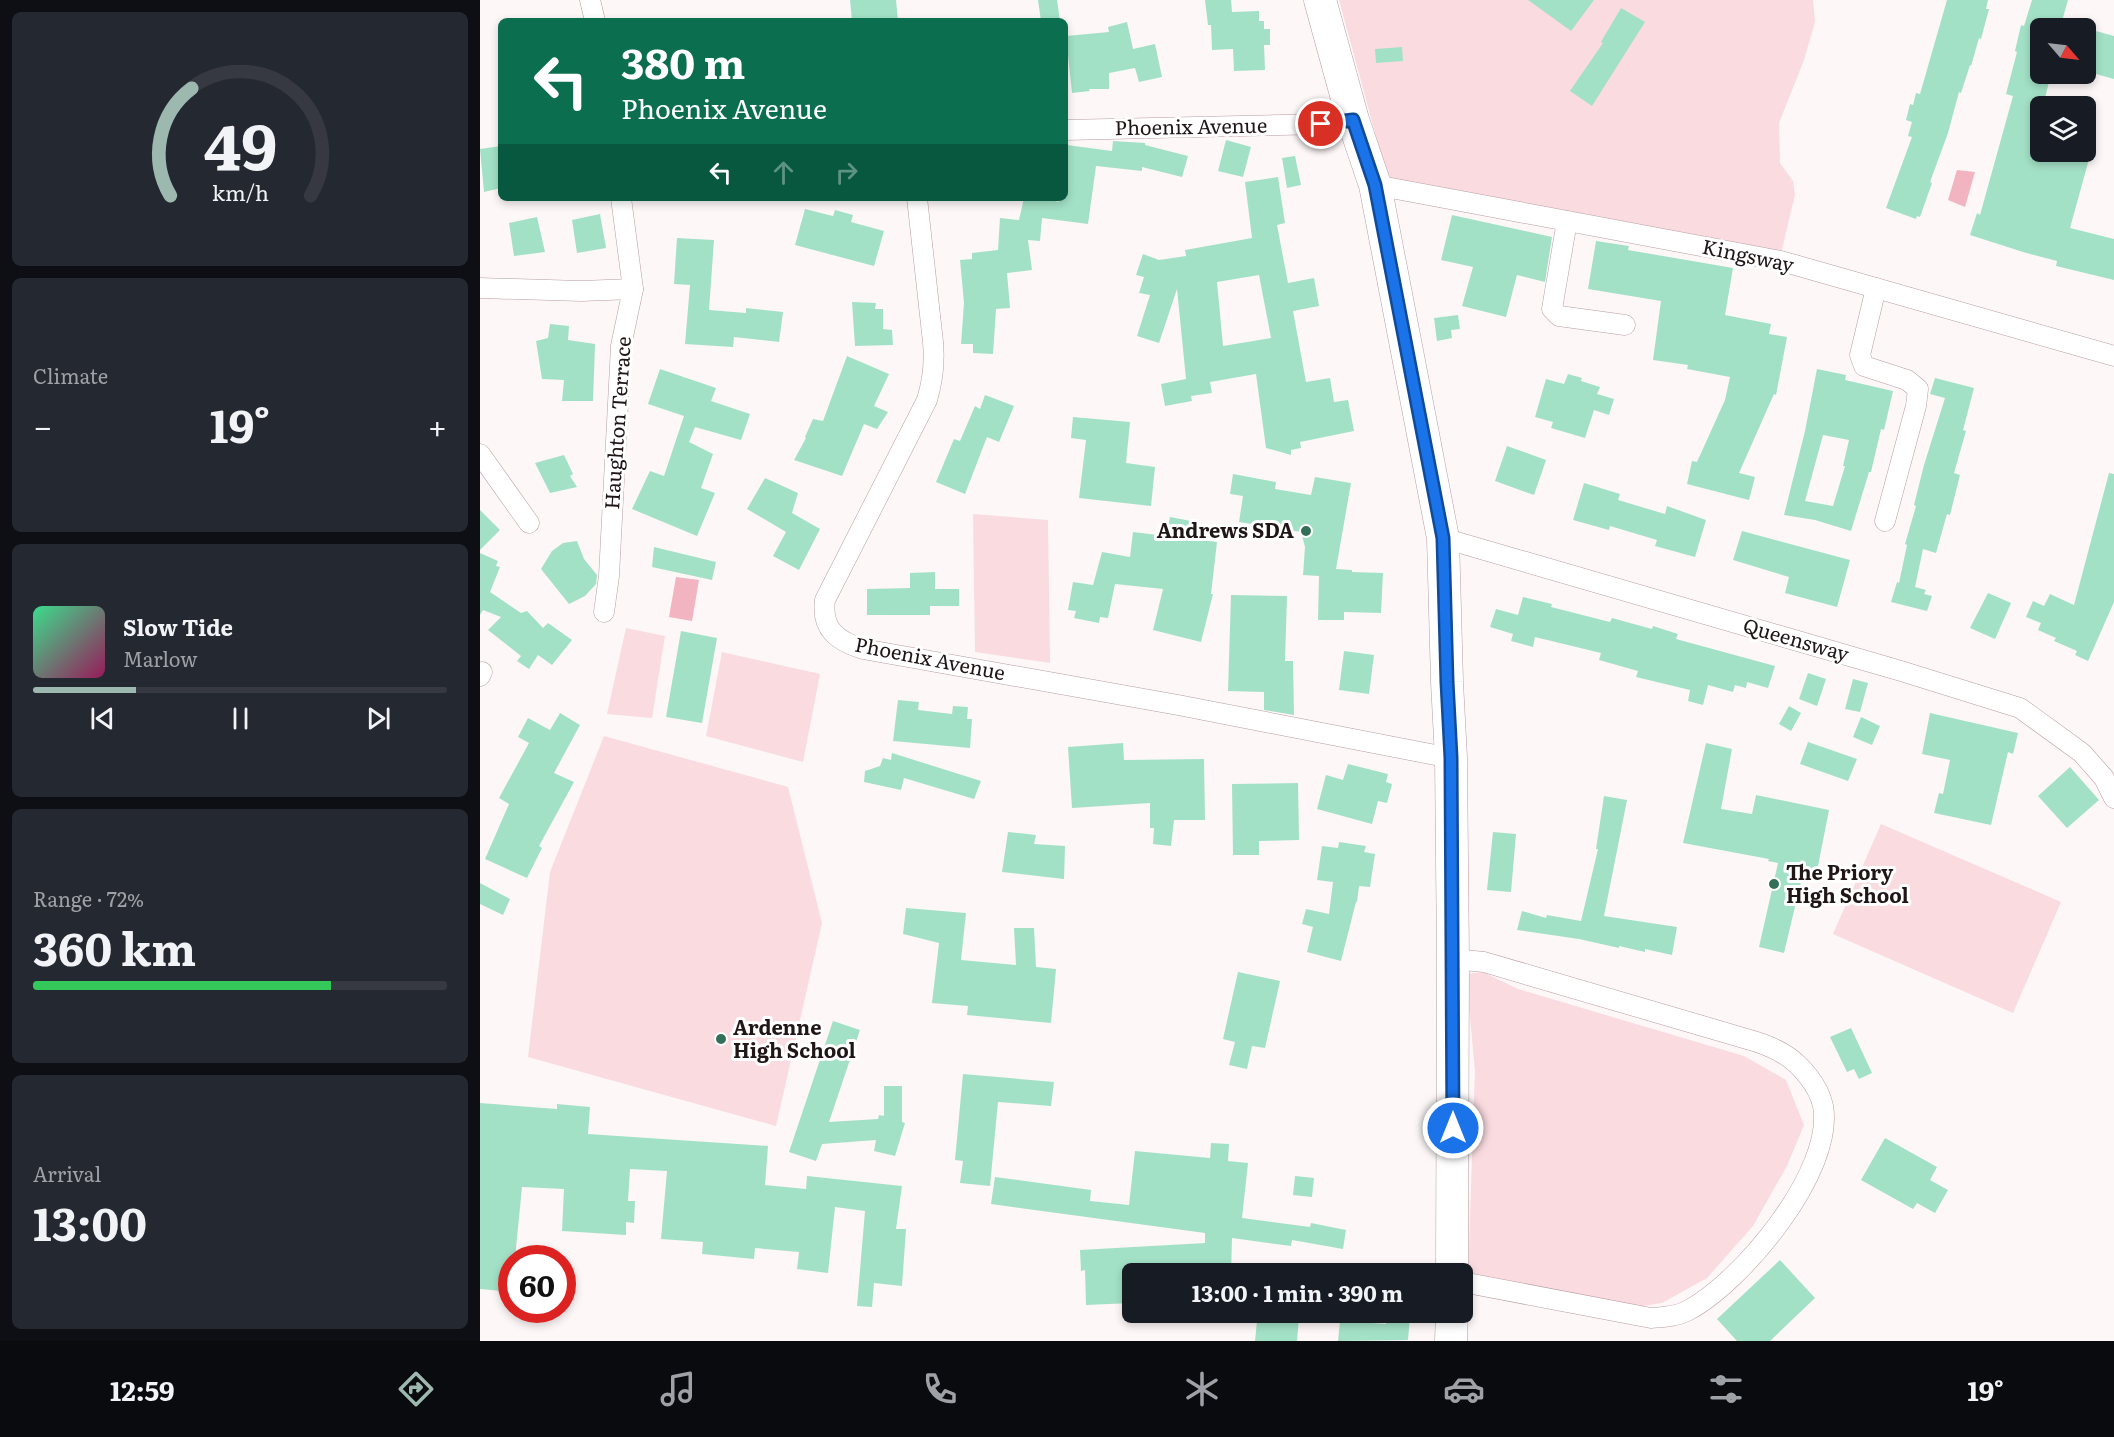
<!DOCTYPE html>
<html lang="en">
<head>
<meta charset="utf-8">
<style>
	body { margin:0; font-family:Literata,serif; background:#242831; color:#f1f3f6; height:100vh; display:flex; flex-direction:column; font-size:22px; white-space:nowrap }
	* { box-sizing:border-box; margin:0 }
	p { font-size:20px; color:#9ea1a6 }
	.icon { flex:none; width:33px; height:33px; fill:none; stroke:currentColor; stroke-width:2; stroke-linecap:round; stroke-linejoin:round }
	.map { position:relative; flex:1; overflow:hidden }
	.drawer { display:flex; flex-direction:column; gap:12px; padding:12px; background:#0d0f14; width:480px }
	.drawer>* { flex:none }
	.banner { position:absolute; left:18px; top:18px; width:570px; height:183px; border-radius:9px; box-shadow:0 3px 9px #0003; background:#0b6e4f; color:#fff; overflow:hidden }
	.needle { width:39px; rotate:118deg }
	.fabs { position:absolute; left:1550px; top:18px; display:grid; gap:12px }
	.fabs a { display:grid; place-items:center; width:66px; height:66px; border-radius:9px; background:#171b24; box-shadow:0 3px 9px #0003; font-size:30px }
	.speed { position:absolute; left:18px; top:1245px; display:flex; gap:12px; font-size:30px; font-weight:700; text-align:center }
	.speed>* { display:grid; place-content:center; width:78px; height:78px; border-radius:50%; background:#171b24; box-shadow:0 3px 9px #0003; line-height:1 }
	.speed .limit { border:9px solid #d22; background:#fff; color:#111 }
	.pin { position:absolute; display:grid; place-items:center; width:51px; height:51px; color:#fff; margin:-26px; border:3px solid #fff; border-radius:50%; box-shadow:0 2px 6px #0007 }
	.me { position:absolute; width:66px; margin:-33px; rotate:0deg; stroke-linejoin:round; filter:drop-shadow(0 0 4px #0008) }
	.turn { display:flex; align-items:center; gap:21px; height:126px; padding:0 24px; font-size:27px }
	.turn .icon { width:78px; height:78px; stroke-width:2.5 }
	.turn b { display:block; font-size:42px; line-height:51px }
	.lanes { display:flex; align-items:center; height:57px; padding:0 24px; background:#0003; justify-content:center; gap:30px; direction:ltr }
	.lanes .off { opacity:.35 }
	.big { font-size:45px; font-weight:700; line-height:1.1 }
	.drawer .widget { flex:1; display:flex; flex-direction:column; justify-content:center; gap:9px; min-width:0; padding:0 21px; border-radius:9px; background:#242831 }
	.drawer .dial { align-items:center; gap:0 }
	.dial svg { height:156px; overflow:visible; fill:none; stroke:#363941; stroke-width:7; stroke-linecap:round; text-anchor:middle }
	.dial text { fill:#f1f3f6; stroke:none }
	.song { display:flex; align-items:center; gap:18px }
	.cover { width:72px; height:72px; border-radius:9px; background:linear-gradient(135deg,hsl(150 70% 55%),hsl(330 70% 35%)) }
	.played { height:6px; border-radius:3px; background:linear-gradient(90deg,#9cb8af 25%,#363941 25%) }
	.keys { display:flex; justify-content:space-around; direction:ltr }
	.heat { display:flex; justify-content:space-between; align-items:center; font-size:33px; direction:ltr }
	.charge { height:9px; border-radius:4px; background:linear-gradient(90deg,#34c759 72%,#363941 0) }
	.trip { position:absolute; left:642px; top:1263px; width:351px; height:60px; border-radius:9px; background:#171b24; box-shadow:0 3px 9px #0003; font-weight:700; line-height:60px; text-align:center }
	.dock { display:flex; height:96px; justify-content:space-around; align-items:center; background:#090b0e; color:#9ea1a6 }
	.dock .icon { width:42px; height:42px }
	.dock .on { color:#9cb8af }
	.dock b { font-size:27px; color:#f1f3f6 }
	main { display:flex; flex:1; min-height:0 }
	.map>svg:first-child { display:block }
	.green { fill:#fadbe0 }
	.water { fill:#f2b4c0 }
	.building { fill:#a3e1c6; fill-rule:evenodd }
	.lines { fill:none; stroke-linecap:round; stroke-linejoin:round }
	.minor-casing { stroke:#b99da2; stroke-width:21 }
	.primary-casing { stroke:#b99da2; stroke-width:33 }
	.minor { stroke:#fff; stroke-width:20 }
	.primary { stroke:#fff; stroke-width:32 }
	.route-casing { stroke:#114b97; stroke-width:15 }
	.route { stroke:#1a73e8; stroke-width:10 }
	.poi-dot { fill:#346f59; stroke:#fff; stroke-width:2 }
	.labels { text-anchor:middle; stroke-width:6; stroke-linejoin:round; paint-order:stroke }
	.street-label { font-size:20px; fill:#201618; stroke:#fff }
	.poi-label { font-size:20px; font-weight:bold; fill:#201618; stroke:#fff; text-anchor:start }
</style>
</head>
<body>
<main>
<section class="drawer">
<div class="widget dial"><svg viewBox="0 0 100 80">
<path d="M14 69A42 42 0 1 1 86 69"/>
<path d="M14 69A42 42 0 0 1 25 14" stroke="#9cb8af"/>
<text x="50" y="56" font-size="32" font-weight="700">49</text>
<text x="50" y="72" font-size="11">km/h</text>
</svg></div>
<div class="widget"><p>Climate</p>
<div class="heat"><a>−</a><b class="big">19°</b><a>+</a></div>
</div>
<div class="widget">
<div class="song"><i class="cover"></i><div><b>Slow Tide</b><p>Marlow</p></div></div>
<div class="played"></div>
<div class="keys"><svg class="icon" aria-label="previous" viewBox="0 0 24 24"><path d="M18 5L8 12l10 7zM5 5v14"/></svg><svg class="icon" aria-label="pause" viewBox="0 0 24 24"><path d="M8 5v14M16 5v14"/></svg><svg class="icon" aria-label="next" viewBox="0 0 24 24"><path d="M6 5l10 7-10 7zM19 5v14"/></svg></div>
</div>
<div class="widget"><p>Range · 72%</p><b class="big">360 km</b><div class="charge"></div></div>
<div class="widget"><p>Arrival</p><b class="big">13:00</b></div>
</section>
<div class="map">
<svg width="1634" height="1341" viewBox="0 0 1634 1341">
	<rect width="100%" height="100%" fill="#fdf7f8"/>
	<g class="green">
		<polygon points="859,0 1333,0 1335,22 1324,60 1299,123 1300,163 1313,181 1315,195 1301,253 1270,245 907,177"/>
		<polygon points="493,514 568,520 570,663 495,652"/>
		<polygon points="146,628 185,636 172,718 127,714"/>
		<polygon points="242,652 340,674 323,762 226,736"/>
		<polygon points="124,736 308,787 342,923 296,1126 48,1057 70,872"/>
		<polygon points="1401,824 1581,902 1533,1013 1353,934"/>
		<polygon points="1003,972 1038,989 1264,1056 1306,1080 1324,1125 1307,1166 1273,1226 1227,1278 1182,1303 1150,1308 988,1277 995,1071 986,974"/>
	</g>
	<g class="water">
		<polygon points="1477,170 1495,172 1485,207 1468,200"/>
		<polygon points="196,577 219,580 212,621 189,617"/>
	</g>
	<g class="building">
		<polygon points="370,0 416,0 418,21 372,21"/>
		<polygon points="558,0 577,0 580,21 561,21"/>
		<polygon points="725,0 751,0 752,12 779,11 779,21 784,21 784,29 790,29 790,45 784,45 785,70 754,71 753,49 732,50 731,25 728,25"/>
		<polygon points="1048,0 1114,0 1091,31"/>
		<polygon points="1467,0 1508,0 1506,9 1509,9 1501,39 1499,38 1491,66 1490,65 1481,93 1479,92 1468,133 1450,182 1452,183 1440,217 1437,216 1436,219 1406,208 1432,137 1428,136 1432,122 1426,120 1430,104 1433,105 1436,93 1440,94"/>
		<polygon points="1552,0 1588,0 1580,28 1560,28 1560,74 1571,74 1563,106 1560,106 1558,129 1551,152 1611,152 1590,228 1634,239 1634,280 1576,266 1577,261 1543,252 1490,235 1497,213 1500,215 1533,96 1526,94 1537,52 1535,51 1541,25 1544,26"/>
		<polygon points="1141,8 1165,22 1112,106 1090,91 1123,43 1121,42"/>
		<polygon points="647,22 653,49 675,44 682,77 659,82 655,68 629,73 629,89 609,89 610,91 592,93 586,36 629,32 628,27"/>
		<polygon points="1605,28 1634,36 1634,79 1605,71"/>
		<polygon points="922,47 923,61 896,63 895,49"/>
		<polygon points="746,140 771,147 763,177 738,171"/>
		<polygon points="633,141 665,143 665,145 708,156 702,177 662,167 662,171 616,166 608,224 562,218 560,241 548,240 552,270 527,273 530,308 516,309 513,354 493,353 493,344 481,344 484,303 480,260 492,259 492,253 518,250 520,218 539,220 544,198 561,198 579,202 579,198 585,198 585,160 587,145 632,151"/>
		<polygon points="21,146 21,188 4,192 0,149"/>
		<polygon points="815,156 821,185 807,188 802,158"/>
		<path d="M798,177l7,46 -8,2 11,58 26,-5 5,28 -26,5 13,71 24,-4 4,24 14,-2 6,31 -54,11 1,6 -10,2v5l-25,-7 -10,-74 -46,8 2,11 -21,3 1,5 -27,5 -4,-22 25,-5 -9,-90 -18,54 -22,-7 13,-41 -11,-2 5,-16 -8,-2 7,-21 16,6 27,-4 -1,-6 67,-12 -7,-56zM779,275l12,63 -48,8 -6,-64z"/>
		<polygon points="325,209 353,216 355,210 373,215 371,222 404,231 394,266 315,245"/>
		<polygon points="120,214 126,248 97,253 92,220"/>
		<polygon points="972,215 1072,237 1065,282 1037,275 1026,317 982,306 993,267 961,260"/>
		<polygon points="57,217 65,252 34,256 29,223"/>
		<polygon points="197,238 234,240 229,310 266,313 266,308 303,312 299,342 254,337 253,347 205,344 210,285 194,284"/>
		<polygon points="1116,241 1149,246 1148,250 1253,268 1245,315 1291,324 1289,334 1307,337 1296,395 1294,394 1259,473 1275,477 1269,500 1207,484 1212,461 1217,462 1245,400 1250,377 1207,369 1208,365 1173,360 1181,301 1108,289"/>
		<polygon points="372,302 396,303 395,309 403,309 403,329 412,330 413,345 375,346"/>
		<polygon points="978,315 980,329 971,330 972,338 957,341 954,318"/>
		<polygon points="70,324 89,326 88,340 115,344 113,401 82,401 84,380 62,379 56,341 68,338"/>
		<polygon points="367,356 409,374 394,406 408,412 397,429 384,424 362,476 314,460 326,438 325,437 333,419 343,421"/>
		<polygon points="180,369 236,388 231,401 270,414 261,440 215,427 209,442 233,454 221,488 235,493 217,536 152,509 170,471 184,476 204,416 168,404"/>
		<path d="M1337,369l29,6 -1,5 48,11 -9,39 -3,-1 -10,43h-2l-18,59 -36,-11 -31,-5 21,-84zM1343,435l26,5 -6,26h2l-12,40 -28,-5z"/>
		<polygon points="1088,374 1102,378 1101,381 1120,387 1117,394 1134,399 1129,415 1114,410 1105,438 1071,428 1073,422 1055,417 1066,379 1084,384"/>
		<polygon points="1455,378 1494,388 1483,430 1486,431 1474,473 1480,475 1470,515 1467,514 1456,553 1443,549 1435,587 1446,590 1444,594 1452,596 1447,611 1411,602 1417,582 1419,583 1427,545 1425,544 1436,506 1434,505 1444,465 1465,398 1450,394"/>
		<polygon points="505,395 534,406 519,442 507,437 485,494 456,482 474,439 480,441 495,406 500,409"/>
		<polygon points="593,417 650,422 646,463 675,467 671,506 599,498 606,440 591,438"/>
		<polygon points="1027,446 1066,460 1054,495 1015,481"/>
		<polygon points="84,455 93,474 90,476 97,487 70,493 55,463"/>
		<polygon points="1629,473 1634,474 1634,602 1608,661 1595,655 1597,651 1574,641 1576,638 1558,630 1561,623 1546,617 1553,601 1564,606 1570,594 1594,605"/>
		<polygon points="753,474 796,482 795,489 831,495 835,477 871,483 856,569 872,570 872,572 903,573 901,613 864,612 864,620 838,620 839,576 823,575 825,547 821,532 759,522 763,496 750,494"/>
		<polygon points="285,478 318,493 312,513 340,529 319,570 293,556 306,532 267,509"/>
		<polygon points="1104,483 1140,494 1138,500 1185,514 1187,506 1226,520 1215,557 1175,546 1177,540 1130,526 1129,530 1093,520"/>
		<polygon points="0,510 20,530 0,550"/>
		<polygon points="690,517 716,522 712,539 737,542 731,594 733,594 721,642 673,630 683,589 635,584 628,618 620,617 619,623 594,618 596,611 588,610 593,582 613,585 622,552 650,557 653,532 686,536"/>
		<polygon points="1262,531 1370,560 1357,607 1305,593 1309,577 1253,560"/>
		<polygon points="97,541 104,559 117,575 116,584 105,596 89,604 61,569 72,551 83,543"/>
		<polygon points="174,547 236,562 232,580 172,567"/>
		<polygon points="0,553 18,561 16,566 20,567 10,592 41,613 47,611 63,628 68,623 92,640 72,665 58,655 49,669 37,661 41,656 8,630 21,617 3,610 0,615"/>
		<polygon points="455,572 455,589 479,589 479,606 450,606 450,615 387,615 387,589 430,588 430,573"/>
		<polygon points="1508,593 1531,603 1515,639 1490,628"/>
		<polygon points="751,595 807,596 805,661 813,661 814,715 784,710 784,692 748,691"/>
		<polygon points="1043,597 1072,604 1071,607 1130,622 1132,618 1172,629 1173,626 1198,634 1196,639 1295,666 1288,688 1267,682 1266,688 1255,685 1253,692 1228,685 1223,705 1208,701 1210,690 1156,677 1158,671 1119,660 1121,653 1055,637 1053,647 1031,641 1033,634 1010,627 1016,609 1038,615"/>
		<polygon points="201,631 237,638 222,723 186,717"/>
		<polygon points="864,651 894,655 889,694 859,690"/>
		<polygon points="1328,673 1346,679 1337,706 1319,699"/>
		<polygon points="1373,679 1388,683 1380,712 1365,709"/>
		<polygon points="418,700 439,702 438,710 472,714 473,706 488,707 487,719 492,719 490,748 413,741"/>
		<polygon points="1309,706 1321,713 1311,731 1299,724"/>
		<polygon points="80,713 100,725 74,773 94,782 59,846 62,848 47,878 5,859 29,804 19,798 49,743 38,737 48,718 70,730"/>
		<polygon points="1450,713 1538,733 1533,754 1528,752 1511,825 1454,813 1459,793 1463,794 1470,760 1442,754"/>
		<polygon points="1381,717 1400,726 1392,745 1373,737"/>
		<polygon points="1328,742 1377,759 1368,781 1320,764"/>
		<polygon points="643,743 644,760 724,759 725,820 694,820 691,846 673,844 674,828 670,828 670,803 592,808 588,747"/>
		<polygon points="1226,743 1252,749 1241,809 1272,814 1276,795 1349,810 1337,871 1324,869 1304,953 1279,947 1298,863 1288,861 1289,859 1203,843"/>
		<polygon points="412,753 501,781 494,799 424,778 421,790 384,782 385,771 400,766 403,758 411,760"/>
		<polygon points="868,764 908,774 906,782 912,784 907,803 898,801 892,824 837,809 846,775 863,780"/>
		<polygon points="1590,767 1619,800 1587,828 1558,796"/>
		<polygon points="818,783 819,840 779,841 779,855 753,855 752,784"/>
		<polygon points="1124,796 1147,800 1124,916 1197,927 1192,955 1165,949 1165,952 1139,946 1139,948 1099,939 1037,930 1042,911 1066,918 1067,915 1101,921 1118,849 1116,849"/>
		<polygon points="528,832 556,835 554,844 585,846 584,879 522,872"/>
		<polygon points="1013,832 1036,834 1031,892 1007,890"/>
		<polygon points="859,842 886,846 884,852 895,854 890,887 879,886 877,902 876,902 861,961 827,952 833,927 822,924 826,909 849,914 853,882 837,880 842,846 858,848"/>
		<polygon points="0,883 30,899 23,915 0,904"/>
		<polygon points="426,908 486,913 481,960 536,965 534,928 554,928 556,967 576,969 571,1023 487,1015 488,1006 452,1003 459,943 423,934"/>
		<polygon points="758,972 800,981 785,1048 772,1046 767,1069 749,1065 755,1042 743,1039"/>
		<polygon points="353,1021 380,1030 349,1122 398,1119 399,1115 404,1116 404,1086 422,1086 422,1122 425,1123 415,1156 394,1151 396,1140 342,1144 336,1161 309,1152"/>
		<polygon points="1371,1028 1392,1073 1379,1079 1374,1069 1367,1072 1350,1037"/>
		<polygon points="483,1074 574,1082 571,1106 518,1102 510,1186 480,1183 483,1161 475,1160"/>
		<polygon points="0,1103 77,1109 77,1104 110,1107 108,1134 288,1146 285,1185 326,1189 327,1176 422,1186 416,1229 426,1229 422,1286 394,1283 392,1307 377,1306 385,1211 355,1207 348,1273 317,1269 319,1252 275,1248 274,1259 222,1254 223,1242 181,1239 187,1171 150,1169 148,1201 155,1201 154,1223 146,1222 146,1235 82,1231 84,1189 42,1187 35,1258 32,1258 32,1292 0,1289"/>
		<polygon points="1405,1138 1457,1167 1450,1180 1468,1190 1455,1213 1437,1203 1433,1209 1381,1180"/>
		<polygon points="731,1143 749,1144 748,1161 768,1163 762,1218 830,1227 831,1223 866,1230 863,1249 812,1240 811,1246 752,1238 751,1274 735,1274 735,1270 705,1269 705,1274 652,1274 652,1303 606,1305 605,1270 601,1271 600,1250 725,1243 725,1233 511,1204 515,1177 611,1190 610,1201 649,1205 655,1151 730,1158"/>
		<polygon points="815,1176 834,1178 832,1197 813,1195"/>
		<polygon points="1300,1260 1335,1298 1290,1341 1257,1341 1237,1319"/>
		<polygon points="907,1314 930,1316 928,1340 858,1341 860,1321 906,1324"/>
		<polygon points="788,1315 819,1317 817,1341 775,1341 777,1321 787,1322"/>
	</g>
	<g class="lines">
		<defs>
			<g id="minor">
				<polyline points="110,0 115,21"/>
				<polyline points="585,130 841,124 873,120"/>
				<polyline points="895,185 1301,261 1634,356"/>
				<path d="M437,198l16,144c2,21 0,38 -6,58l-102,200c-4,29 12,41 38,49l315,56 273,53"/>
				<polyline points="1087,221 1072,309 1079,316 1145,325"/>
				<polyline points="0,288 101,291 153,289"/>
				<polyline points="1396,288 1380,355 1384,366 1427,380 1438,389 1436,406 1405,521"/>
				<polyline points="0,454 49,523"/>
				<polyline points="963,538 1421,671 1540,708 1602,753 1624,778 1634,798"/>
				<polyline points="124,612 129,576 141,346 153,289 141,198"/>
				<polyline points="0,676 2,672"/>
				<path d="M973,959l31,3 273,80c8,3 17,6 25,11 18,10 37,33 41,53 12,65 -82,177 -136,205 -12,6 -24,6 -36,7l-189,-36"/>
			</g>
			<g id="primary">
				<polyline points="840,0 873,120 895,185 963,538 967,682 971,758 973,959 972,1274"/>
				<polyline points="971,1341 972,1312"/>
			</g>
		</defs>
		<use href="#minor" class="minor-casing"/>
		<use href="#primary" class="primary-casing"/>
		<use href="#minor" class="minor"/>
		<use href="#primary" class="primary"/>
	</g>
	<g class="lines">
		<defs>
			<polyline id="route" points="841,124 873,120 895,185 963,538 967,682 971,758 973,1128"/>
		</defs>
		<use href="#route" class="route-casing"/>
		<use href="#route" class="route"/>
	</g>
	<g class="poi-dot">
		<circle cx="826" cy="531" r="6"/>
		<circle cx="1294" cy="884" r="6"/>
		<circle cx="241" cy="1039" r="6"/>
	</g>
	<g class="labels">
		<g class="street-label">
			<text transform="translate(711 127) rotate(-1)" y="7">Phoenix Avenue</text>
			<text transform="translate(1268 256) rotate(12)" y="7">Kingsway</text>
			<text transform="translate(138 423) rotate(-86)" y="7">Haughton Terrace</text>
			<text transform="translate(1316 640) rotate(16)" y="7">Queensway</text>
			<text transform="translate(450 659) rotate(11)" y="7">Phoenix Avenue</text>
		</g>
		<g class="poi-label">
			<text x="814" y="538" text-anchor="end">Andrews SDA</text>
			<text x="1306" y="880">The Priory<tspan x="1306" dy="23">High School</tspan></text>
			<text x="253" y="1035">Ardenne<tspan x="253" dy="23">High School</tspan></text>
		</g>
	</g>
</svg>
<div class="fabs">
<a><svg class="needle" viewBox="-14 -14 28 28"><path d="M0-13l5 13h-10z" fill="#e53935"/><path d="M0 13l5-13h-10z" fill="#9ea1a6"/></svg></a>
<a><svg class="icon" aria-label="layers" viewBox="0 0 24 24"><path d="M12 4l9 5-9 5-9-5zM3 14l9 5 9-5"/></svg></a>
</div>
<div class="speed"><div class="limit">60</div></div>
<div class="pin" style="left:841px;top:124px;background:#d93025"><svg class="icon" aria-label="arrive" viewBox="0 0 24 24"><path d="M6 21V4h12l-3 4 3 4H6"/></svg></div>
<svg class="me" style="left:973px;top:1128px" viewBox="-20 -20 40 40"><circle r="17" fill="#1a73e8" stroke="#fff" stroke-width="3"/><path d="M0-11L8 9 0 5-8 9z" fill="#fff"/></svg>
<div class="trip">13:00 · 1 min · 390 m</div>
<div class="banner">
<div class="turn"><svg class="icon" aria-label="left" viewBox="0 0 24 24"><path d="M17 20v-9H6M10 6l-5 5 5 5"/></svg><div><b>380 m</b>Phoenix Avenue</div></div>
<div class="lanes"><svg class="icon" aria-label="left" viewBox="0 0 24 24"><path d="M17 20v-9H6M10 6l-5 5 5 5"/></svg><svg class="icon off" aria-label="ahead" viewBox="0 0 24 24"><path d="M12 20V5M6 11l6-6 6 6"/></svg><svg class="icon off" aria-label="right" viewBox="0 0 24 24"><path d="M7 20v-9h11M14 6l5 5-5 5"/></svg></div>
</div>
</div>
</main>
<nav class="dock">
<b>12:59</b>
<svg class="icon on" aria-label="directions" viewBox="0 0 24 24"><path d="M12 3l9 9-9 9-9-9zM9 14v-3h6M13 9l2 2-2 2"/></svg>
<svg class="icon" aria-label="music" viewBox="0 0 24 24"><path d="M9 18V5l10-2v13"/><circle cx="6" cy="18" r="3"/><circle cx="16" cy="16" r="3"/></svg>
<svg class="icon" aria-label="phone" viewBox="0 0 24 24"><path d="M5 4h4l2 5-3 2q2 4 5 5l2-3 5 2v4C11 20 4 13 5 4z"/></svg>
<svg class="icon" aria-label="climate" viewBox="0 0 24 24"><path d="M12 3v18M4 7l16 10M4 17L20 7"/></svg>
<svg class="icon" aria-label="car" viewBox="0 0 24 24"><path d="M5 17H2v-5l4-1 3-4h7l3 4 3 1v5h-3M9 17h6M6 11h13"/><circle cx="7" cy="17" r="2"/><circle cx="17" cy="17" r="2"/></svg>
<svg class="icon" aria-label="filters" viewBox="0 0 24 24"><path d="M4 7h16M4 17h16"/><circle cx="9" cy="7" r="2"/><circle cx="15" cy="17" r="2"/></svg>
<b>19°</b>
</nav>
</body>
</html>
